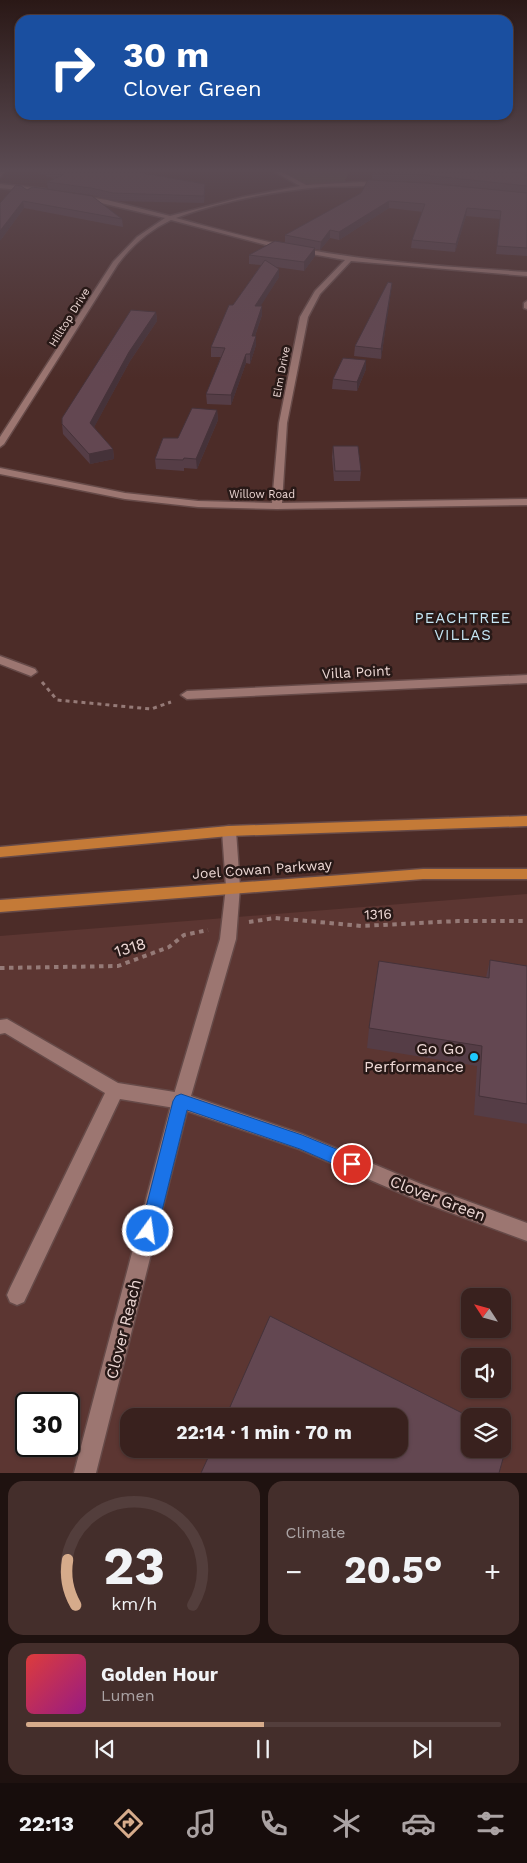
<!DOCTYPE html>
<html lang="en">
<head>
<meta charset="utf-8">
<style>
	body { margin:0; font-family:"Work Sans",sans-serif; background:#442e2b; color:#f1f3f6; height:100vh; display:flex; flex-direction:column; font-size:19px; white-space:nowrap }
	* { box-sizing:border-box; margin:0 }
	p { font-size:16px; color:#aba3a4 }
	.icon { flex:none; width:28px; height:28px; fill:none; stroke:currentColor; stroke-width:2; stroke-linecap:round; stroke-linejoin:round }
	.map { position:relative; height:1473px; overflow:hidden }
	.sheet { display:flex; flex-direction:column; gap:8px; padding:8px; background:#1f1210; flex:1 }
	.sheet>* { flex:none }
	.top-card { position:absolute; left:15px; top:15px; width:498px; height:105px; border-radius:15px; box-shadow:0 1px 4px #0004,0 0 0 1px #533e3c; background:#1a4fa0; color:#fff; overflow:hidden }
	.needle { width:32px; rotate:306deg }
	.tools { position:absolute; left:461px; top:1288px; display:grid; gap:10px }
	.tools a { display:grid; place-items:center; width:50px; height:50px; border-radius:10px; background:#39211e; box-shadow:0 1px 4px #0004,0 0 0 1px #533e3c; font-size:25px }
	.speed { position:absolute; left:15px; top:1392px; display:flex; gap:10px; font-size:25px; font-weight:700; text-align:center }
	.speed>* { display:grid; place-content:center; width:65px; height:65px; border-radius:50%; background:#39211e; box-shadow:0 1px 4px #0004,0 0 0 1px #533e3c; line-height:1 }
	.speed .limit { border:2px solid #111; border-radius:8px; background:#fff; color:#111 }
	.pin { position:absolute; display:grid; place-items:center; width:42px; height:42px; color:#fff; margin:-21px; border:2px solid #fff; border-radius:50%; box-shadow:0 1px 5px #0007 }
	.me { position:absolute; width:55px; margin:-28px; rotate:14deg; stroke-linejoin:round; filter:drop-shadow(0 0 4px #0008) }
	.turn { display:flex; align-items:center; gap:18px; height:105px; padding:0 25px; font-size:22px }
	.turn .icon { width:65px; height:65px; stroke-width:2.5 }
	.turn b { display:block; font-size:35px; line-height:42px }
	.big { font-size:38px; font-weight:700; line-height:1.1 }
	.sheet .widget { flex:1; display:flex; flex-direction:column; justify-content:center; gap:8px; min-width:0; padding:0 18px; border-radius:15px; background:#442e2b }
	.sheet .dial { align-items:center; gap:0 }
	.dial svg { height:130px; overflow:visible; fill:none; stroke:#533e3c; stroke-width:7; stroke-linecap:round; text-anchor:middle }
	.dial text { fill:#f1f3f6; stroke:none }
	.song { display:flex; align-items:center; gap:15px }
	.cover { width:60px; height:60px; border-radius:8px; background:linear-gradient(135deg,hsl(0 70% 55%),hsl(310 70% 35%)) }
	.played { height:5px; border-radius:2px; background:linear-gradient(90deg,#d6ab8b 50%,#533e3c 50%) }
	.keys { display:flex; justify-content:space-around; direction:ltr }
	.heat { display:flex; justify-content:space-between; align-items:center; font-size:28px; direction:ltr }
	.sheet .tiles { flex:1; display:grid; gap:8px; grid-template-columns:1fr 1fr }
	.widget:last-child { grid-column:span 2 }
	.trip { position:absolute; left:120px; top:1408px; width:288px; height:50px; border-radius:15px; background:#39211e; box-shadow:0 1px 4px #0004,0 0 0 1px #533e3c; font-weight:700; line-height:50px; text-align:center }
	.tabs { display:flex; height:80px; justify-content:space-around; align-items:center; background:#170d0c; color:#aba3a4 }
	.tabs .icon { width:35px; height:35px }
	.tabs .active { color:#d6ab8b }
	.tabs b { font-size:22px; color:#f1f3f6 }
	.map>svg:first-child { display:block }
	.built { fill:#5c3632; fill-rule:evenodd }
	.green { fill:#5a523b }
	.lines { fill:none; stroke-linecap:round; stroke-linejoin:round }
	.service-casing { stroke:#664a48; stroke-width:3 }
	.minor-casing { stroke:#664a48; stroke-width:3 }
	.primary-casing { stroke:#664a48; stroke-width:3 }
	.path-far1 { stroke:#957a77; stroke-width:3; stroke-dasharray:4 4; stroke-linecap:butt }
	.path { stroke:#957a77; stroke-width:4; stroke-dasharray:4.5 4.5; stroke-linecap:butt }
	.service { fill:#9c7671; fill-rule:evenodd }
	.minor { fill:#9c7671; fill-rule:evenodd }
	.primary { fill:#c47a37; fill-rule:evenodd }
	.wall { fill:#553d46 }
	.shaded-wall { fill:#453239 }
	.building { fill:#634751; stroke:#453239 }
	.route { fill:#1a73e8; stroke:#114b97 }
	.poi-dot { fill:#1fc9fd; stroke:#281917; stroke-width:2 }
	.labels { text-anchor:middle; stroke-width:5; stroke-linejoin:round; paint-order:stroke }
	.far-street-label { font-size:11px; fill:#edd8d5; stroke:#281917 }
	.street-label { font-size:14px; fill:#edd8d5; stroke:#281917 }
	.neighbourhood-label { font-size:15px; letter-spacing:1px; fill:#c6e7f5; stroke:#281917 }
	.near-street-label { font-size:16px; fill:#edd8d5; stroke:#281917 }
	.near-poi-label { font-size:16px; fill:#edd8d5; stroke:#281917; text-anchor:end }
</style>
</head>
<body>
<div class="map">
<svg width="527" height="1473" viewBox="0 0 527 1473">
	<rect width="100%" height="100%" fill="#4c2c28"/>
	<path class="built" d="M527,894v579h-527v-537zM470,1296h32v33h-32zM470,1356h32v33h-32zM26,1404h43v42h-43zM129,1416h270v33h-270zM470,1416h32v33h-32z"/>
	<polygon class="green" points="277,172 349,172 344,183 304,186"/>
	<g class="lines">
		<defs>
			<g id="service">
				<polygon points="0,656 35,669 37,672 31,676 0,664"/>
				<polygon points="7,1019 118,1083 181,1093 187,1095 190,1101 187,1107 181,1109 120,1099 24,1302 17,1305 10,1302 7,1295 10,1288 105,1093 5,1033 0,1034 0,1020"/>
			</g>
			<g id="minor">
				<polygon points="0,172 4,172 0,177"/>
				<path d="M275,172h7l24,13 56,-3 23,2c-7,3 -53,2 -65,3 -48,5 -99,14 -144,31 45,12 89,25 134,32 72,13 144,17 217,22v4l-176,-15 -31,33 -12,23 -21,106 -5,80 245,-4v6l-250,4 -79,-2 -73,-8 -125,-25v-6l125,25 73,8 74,2 7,-80 21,-106 15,-26 30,-31 -67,-12 -107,-28c-21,10 -39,25 -53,44l-114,180 -4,3v-10l113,-175 24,-25 28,-19 -85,-20v-2l27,4 63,16 73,-19 57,-11z"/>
				<polygon points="0,184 45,189 48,191 45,193 0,188"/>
				<polygon points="527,301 527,309 524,308 524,303"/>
				<polygon points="527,675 527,683 187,699 181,695 187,691"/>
				<polygon points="229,826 234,827 236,831 240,887 236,939 191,1096 302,1134 421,1184 527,1223 527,1241 419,1201 299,1149 187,1111 96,1473 74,1473 172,1101 220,939 226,887 222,831 224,827"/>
			</g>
			<g id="primary">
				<polygon points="527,816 527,826 229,836 0,857 0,847 229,826"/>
				<polygon points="423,869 527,869 527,879 423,879 0,912 0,900"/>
			</g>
		</defs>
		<use href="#service" class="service-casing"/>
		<use href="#minor" class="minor-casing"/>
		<use href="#primary" class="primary-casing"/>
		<polyline class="path-far1" points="42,682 57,700 151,709 171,702"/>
		<g class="path">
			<polyline points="249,922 275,918 362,926 458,921 527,921"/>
			<polyline points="0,968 118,966 169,947 184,935 208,930"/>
		</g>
		<use href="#service" class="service"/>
		<use href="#minor" class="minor"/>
		<use href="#primary" class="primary"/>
	</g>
	<g class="wall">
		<polygon points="37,172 137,172 205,192 204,203 113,201 91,195 48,189 47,182 54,179"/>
		<polygon points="372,173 525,176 527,176 527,193 424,182 372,180"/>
		<polygon points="27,190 122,219 123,227 24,208 0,241"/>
		<polygon points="361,193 527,193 527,256 496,254 500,219 466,216 455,252 411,248 412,240 423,212 389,208 339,240 330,238 320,250 315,249 315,256 304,271 276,267 279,277 260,306 262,315 255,336 256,345 250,364 246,363 231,405 207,404 206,394 221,357 211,357 211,347 233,305 261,265 249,264 249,255 285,242 285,235"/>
		<polygon points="392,283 381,359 354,356 355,346"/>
		<polygon points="156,312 157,321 130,361 94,427 113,449 114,459 90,464 63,434 62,424"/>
		<polygon points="366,360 366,369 357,391 332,389 333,379"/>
		<polygon points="217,410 218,420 197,469 184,468 184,471 156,469 155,459 178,438"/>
		<polygon points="333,446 361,471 360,481 334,481 332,457"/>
		<polygon points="490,960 527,966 527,1124 474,1115 477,1066 367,1048 369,1028 486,977"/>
	</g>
	<g class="shaded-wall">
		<polygon points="205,184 205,192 204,203 204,196"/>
		<polygon points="23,201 24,208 0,241 0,231"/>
		<polygon points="389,201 389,208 339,240 339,232"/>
		<polygon points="467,208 466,216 455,252 456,244"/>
		<polygon points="330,230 330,238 320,250 321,242"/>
		<polygon points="315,248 315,256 304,271 304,262"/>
		<polygon points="279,269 279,277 255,315 255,306"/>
		<polygon points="392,283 391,292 381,359 381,349"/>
		<polygon points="262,306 262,315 252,345 252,336"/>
		<polygon points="156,312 157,321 130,361 91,433 90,423 129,352"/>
		<polygon points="256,336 256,345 250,364 250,354"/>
		<polygon points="246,354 246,363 231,405 231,395"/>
		<polygon points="366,360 366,369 357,391 357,382"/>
		<polygon points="217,410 218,420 197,469 196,459"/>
		<polygon points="113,449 114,459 90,464 89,454"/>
	</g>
	<g class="building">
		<polygon points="56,172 137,172 205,184 204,196 113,193 91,188 47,182 63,175"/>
		<polygon points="372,172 509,172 525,174 524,176 527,176 527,186 425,175 372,173"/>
		<polygon points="368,180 425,183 527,193 527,248 497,246 501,211 467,208 456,244 412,240 425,204 389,201 339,232 330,230 321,242 285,235 361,193"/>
		<polygon points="16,185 21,186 27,190 33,187 92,196 122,219 23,201 0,231 0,203"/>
		<polygon points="275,241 315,248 304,262 249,255"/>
		<polygon points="265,260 279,269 255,306 262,306 252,336 256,336 250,354 246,354 231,395 206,394 225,348 211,347 229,305 233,305"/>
		<polygon points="388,282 392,283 381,349 355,346"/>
		<polygon points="131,310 156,312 129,352 90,423 113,449 89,454 62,424 62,418"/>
		<polygon points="343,358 366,360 357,382 333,379"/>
		<polygon points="192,408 217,410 196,459 184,458 183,460 155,459 163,438 178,438"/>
		<polygon points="333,446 358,446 361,471 335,471"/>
		<polygon points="490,960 527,966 527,1104 479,1096 482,1046 369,1028 379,961 489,978"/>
		<polygon points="270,1316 470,1417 470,1449 502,1449 502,1434 509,1437 499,1473 201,1473 212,1449 399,1449 399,1416 226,1416"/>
	</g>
	<linearGradient id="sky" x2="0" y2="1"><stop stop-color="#2a1816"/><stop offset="0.45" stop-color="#5b4b53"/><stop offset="1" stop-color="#5b4b53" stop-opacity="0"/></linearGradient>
	<rect width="527" height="379" fill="url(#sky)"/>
	<polygon class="route" points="181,1094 302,1135 358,1158 361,1164 358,1169 352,1172 300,1149 187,1110 157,1231 154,1237 148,1240 142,1237 140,1231 173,1101 176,1096"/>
	<circle class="poi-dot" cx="474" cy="1057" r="5"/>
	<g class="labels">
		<g class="far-street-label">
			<text transform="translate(69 317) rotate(-58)" y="4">Hilltop Drive</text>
			<text transform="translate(281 372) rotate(-79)" y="4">Elm Drive</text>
			<text x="262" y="498">Willow Road</text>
		</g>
		<g class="street-label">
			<text transform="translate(356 672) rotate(-3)" y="5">Villa Point</text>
			<text transform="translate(262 869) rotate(-4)" y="5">Joel Cowan Parkway</text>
			<text transform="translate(378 914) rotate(-2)" y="5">1316</text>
		</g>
		<g class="neighbourhood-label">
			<text x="463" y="623">PEACHTREE<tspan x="463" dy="17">VILLAS</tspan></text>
		</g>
		<g class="near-street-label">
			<text transform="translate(130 947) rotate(-17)" y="6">1318</text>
			<text transform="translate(438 1198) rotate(21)" y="6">Clover Green</text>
			<text transform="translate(123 1329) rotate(-76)" y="6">Clover Reach</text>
		</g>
		<g class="near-poi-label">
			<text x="464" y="1054">Go Go<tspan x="464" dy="18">Performance</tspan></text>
		</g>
	</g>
</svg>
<div class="tools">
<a><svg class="needle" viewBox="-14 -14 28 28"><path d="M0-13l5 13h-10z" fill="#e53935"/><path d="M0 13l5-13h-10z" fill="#aba3a4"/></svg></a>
<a><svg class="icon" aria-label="sound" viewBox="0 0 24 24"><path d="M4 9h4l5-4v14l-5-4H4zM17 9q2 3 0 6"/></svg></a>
<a><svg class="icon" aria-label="layers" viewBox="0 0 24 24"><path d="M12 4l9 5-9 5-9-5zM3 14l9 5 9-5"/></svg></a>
</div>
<div class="speed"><div class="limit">30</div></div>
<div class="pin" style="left:352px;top:1164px;background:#d93025"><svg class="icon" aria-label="arrive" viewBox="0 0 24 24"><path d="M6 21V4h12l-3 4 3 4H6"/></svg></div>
<svg class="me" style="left:148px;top:1231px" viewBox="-20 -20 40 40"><circle r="17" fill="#1a73e8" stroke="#fff" stroke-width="3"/><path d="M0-11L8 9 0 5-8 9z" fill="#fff"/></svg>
<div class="trip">22:14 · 1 min · 70 m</div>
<div class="top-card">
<div class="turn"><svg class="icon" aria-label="right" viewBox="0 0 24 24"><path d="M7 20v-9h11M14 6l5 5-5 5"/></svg><div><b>30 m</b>Clover Green</div></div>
</div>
</div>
<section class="sheet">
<div class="tiles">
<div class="widget dial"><svg viewBox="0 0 100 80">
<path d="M14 69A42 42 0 1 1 86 69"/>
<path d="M14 69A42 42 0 0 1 9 41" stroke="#d6ab8b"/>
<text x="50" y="56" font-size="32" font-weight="700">23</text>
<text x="50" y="72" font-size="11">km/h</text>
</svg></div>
<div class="widget"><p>Climate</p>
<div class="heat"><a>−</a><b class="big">20.5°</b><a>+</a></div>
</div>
<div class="widget">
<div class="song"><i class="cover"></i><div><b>Golden Hour</b><p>Lumen</p></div></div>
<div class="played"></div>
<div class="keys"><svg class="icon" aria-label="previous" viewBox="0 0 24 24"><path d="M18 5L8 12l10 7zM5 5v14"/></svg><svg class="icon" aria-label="pause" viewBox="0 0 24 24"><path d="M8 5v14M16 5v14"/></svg><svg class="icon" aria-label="next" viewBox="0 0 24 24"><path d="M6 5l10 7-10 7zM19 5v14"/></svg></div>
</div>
</div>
</section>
<nav class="tabs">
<b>22:13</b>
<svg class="icon active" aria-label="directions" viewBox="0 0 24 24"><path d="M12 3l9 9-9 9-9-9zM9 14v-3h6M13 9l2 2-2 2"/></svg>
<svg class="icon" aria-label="music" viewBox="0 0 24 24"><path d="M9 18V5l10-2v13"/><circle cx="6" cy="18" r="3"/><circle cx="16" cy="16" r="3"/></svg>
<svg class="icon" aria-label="phone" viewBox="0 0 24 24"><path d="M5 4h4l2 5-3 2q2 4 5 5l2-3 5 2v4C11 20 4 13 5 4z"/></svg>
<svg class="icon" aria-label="climate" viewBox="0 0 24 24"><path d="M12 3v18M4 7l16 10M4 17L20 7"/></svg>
<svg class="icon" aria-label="car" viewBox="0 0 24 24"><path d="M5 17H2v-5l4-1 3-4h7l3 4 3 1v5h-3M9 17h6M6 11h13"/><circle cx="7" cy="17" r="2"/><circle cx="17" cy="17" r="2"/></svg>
<svg class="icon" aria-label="filters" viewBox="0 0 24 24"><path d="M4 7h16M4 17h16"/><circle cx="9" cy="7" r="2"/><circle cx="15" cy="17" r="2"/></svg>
</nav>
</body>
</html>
